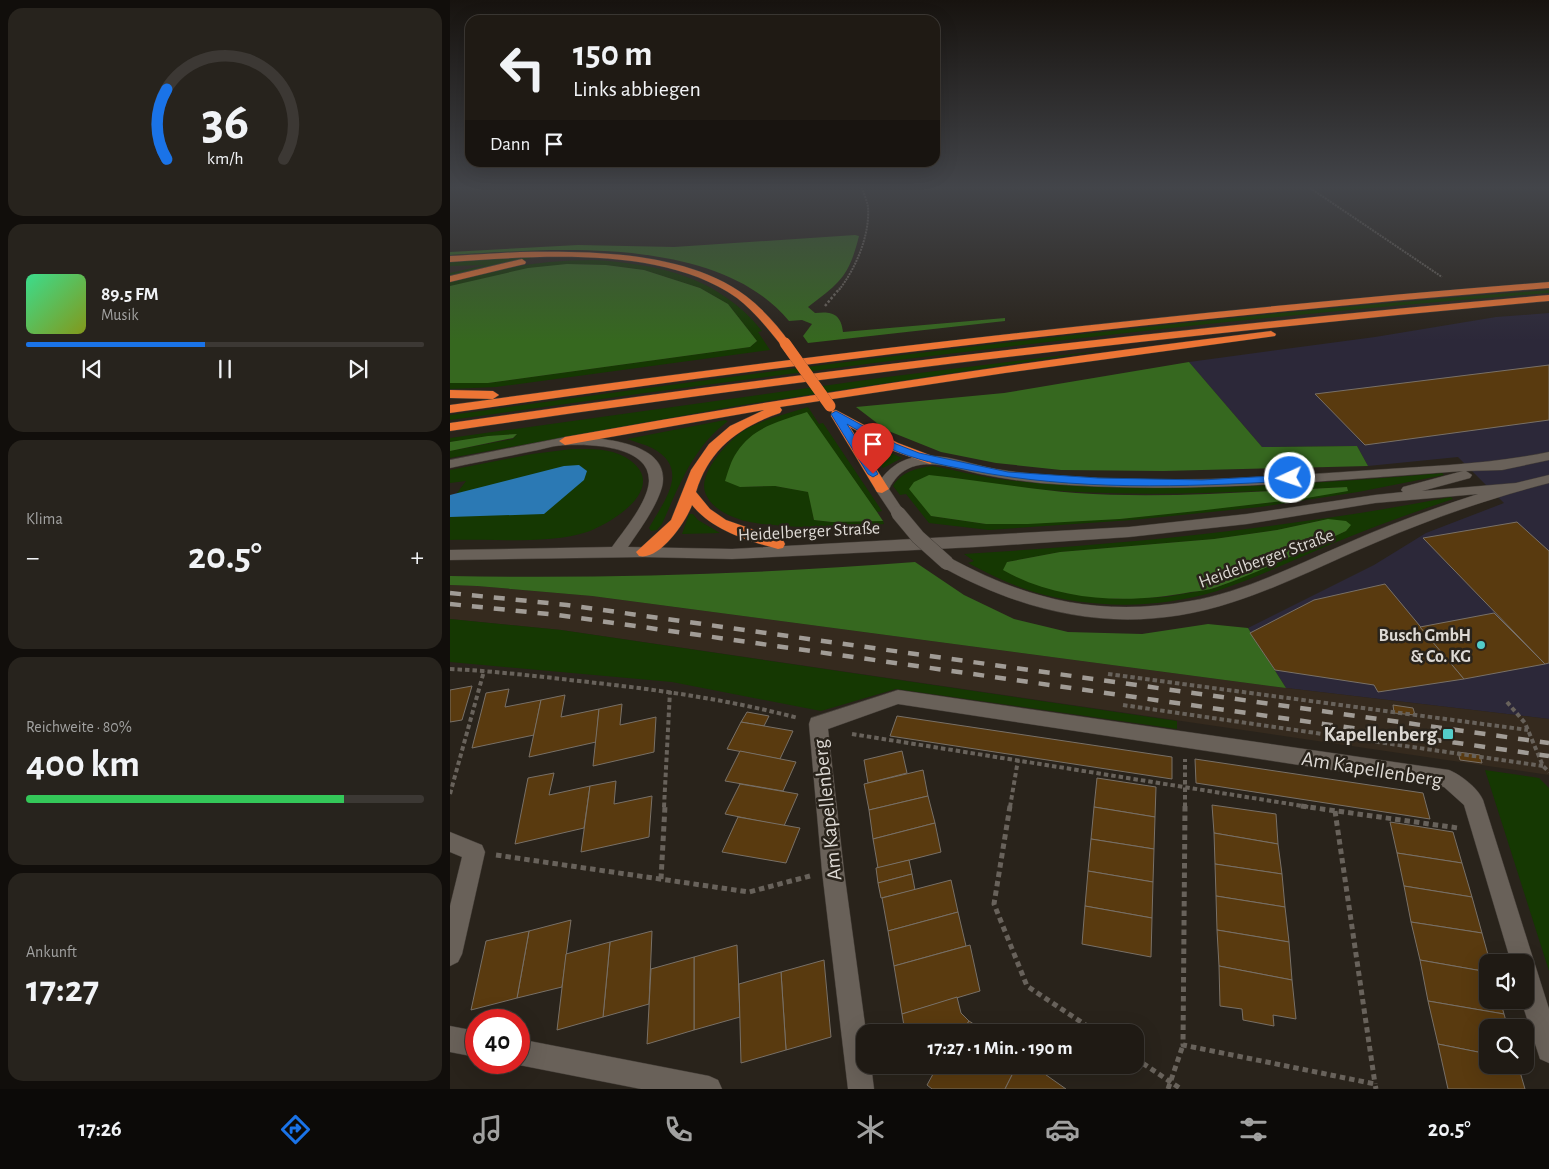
<!DOCTYPE html>
<html lang="de">
<head>
<meta charset="utf-8">
<style>
	body { margin:0; font-family:"Alegreya Sans",sans-serif; background:#27231d; color:#f1f3f6; height:100vh; display:flex; flex-direction:column; font-size:19px; white-space:nowrap }
	* { box-sizing:border-box; margin:0 }
	p { font-size:16px; color:#a1a1a0 }
	.icon { flex:none; width:28px; height:28px; fill:none; stroke:currentColor; stroke-width:2; stroke-linecap:round; stroke-linejoin:round }
	.map { position:relative; flex:1; overflow:hidden }
	.panel { display:flex; flex-direction:column; gap:8px; padding:8px; background:#110e0b; width:450px }
	.panel>* { flex:none }
	.guide { position:absolute; left:15px; top:15px; width:475px; height:152px; border-radius:15px; box-shadow:0 5px 20px #0002,0 0 0 1px #3c3834; background:#1f1a14; color:#f1f3f6; overflow:hidden }
	.buttons { position:absolute; left:1029px; top:954px; display:grid; gap:10px }
	.buttons a { display:grid; place-items:center; width:55px; height:55px; border-radius:10px; background:#1f1a14; box-shadow:0 5px 20px #0002,0 0 0 1px #3c3834; font-size:25px }
	.speed { position:absolute; left:15px; top:1009px; display:flex; gap:10px; font-size:25px; font-weight:700; text-align:center }
	.speed>* { display:grid; place-content:center; width:65px; height:65px; border-radius:50%; background:#1f1a14; box-shadow:0 5px 20px #0002,0 0 0 1px #3c3834; line-height:1 }
	.speed .limit { border:8px solid #d22; background:#fff; color:#111 }
	.pin { position:absolute; display:grid; place-items:center; width:42px; height:42px; color:#fff; margin:-51px -21px; border-radius:50% 50% 50% 0; rotate:-45deg; box-shadow:0 0 5px #0007 }
	.pin .icon { rotate:45deg }
	.me { position:absolute; width:55px; margin:-28px; rotate:267deg; stroke-linejoin:round; filter:drop-shadow(0 0 4px #0008) }
	.turn { display:flex; align-items:center; gap:18px; height:105px; padding:0 25px; font-size:22px }
	.turn .icon { width:65px; height:65px; stroke-width:2.5 }
	.turn b { display:block; font-size:35px; line-height:42px }
	.then { display:flex; align-items:center; height:48px; padding:0 25px; background:#0003; gap:10px; font-size:19px }
	.big { font-size:38px; font-weight:700; line-height:1.1 }
	.panel .card { flex:1; display:flex; flex-direction:column; justify-content:center; gap:8px; min-width:0; padding:0 18px; border-radius:15px; background:#27231d }
	.panel .dial { align-items:center; gap:0 }
	.dial svg { height:130px; overflow:visible; fill:none; stroke:#3c3834; stroke-width:7; stroke-linecap:round; text-anchor:middle }
	.dial text { fill:#f1f3f6; stroke:none }
	.song { display:flex; align-items:center; gap:15px }
	.cover { width:60px; height:60px; border-radius:8px; background:linear-gradient(135deg,hsl(150 70% 55%),hsl(70 70% 35%)) }
	.played { height:5px; border-radius:2px; background:linear-gradient(90deg,#1a73e8 45%,#3c3834 45%) }
	.keys { display:flex; justify-content:space-around; direction:ltr }
	.heat { display:flex; justify-content:space-between; align-items:center; font-size:28px; direction:ltr }
	.charge { height:8px; border-radius:4px; background:linear-gradient(90deg,#34c759 80%,#3c3834 0) }
	.trip { position:absolute; left:406px; top:1024px; width:288px; height:50px; border-radius:15px; background:#1f1a14; box-shadow:0 5px 20px #0002,0 0 0 1px #3c3834; font-weight:700; line-height:50px; text-align:center }
	.dock { display:flex; height:80px; justify-content:space-around; align-items:center; background:#0c0a08; color:#a1a1a0 }
	.dock .icon { width:35px; height:35px }
	.dock .active { color:#1a73e8 }
	.dock b { font-size:22px; color:#f1f3f6 }
	main { display:flex; flex:1; min-height:0 }
	.map>svg:first-child { display:block }
	.commercial { fill:#2c2839 }
	.built { fill:#352a1e }
	.green { fill:#153802; fill-rule:evenodd }
	.forest { fill:#36681f }
	.water { fill:#2b79b4 }
	.building { fill:#593a0f; stroke:#787067 }
	.lines { fill:none; stroke-linecap:round; stroke-linejoin:round }
	.street-casing { stroke:#433d37; stroke-width:1 }
	.secondary-casing { stroke:#433d37; stroke-width:1 }
	.highway-casing { stroke:#433d37; stroke-width:1 }
	.path-far3 { stroke:#68625b; stroke-width:2; stroke-dasharray:2 1; stroke-linecap:butt }
	.path-far2 { stroke:#68625b; stroke-width:2.5; stroke-dasharray:2.5 2; stroke-linecap:butt }
	.path-far1 { stroke:#68625b; stroke-width:4; stroke-dasharray:4.5 3; stroke-linecap:butt }
	.path { stroke:#68625b; stroke-width:5; stroke-dasharray:5.5 4; stroke-linecap:butt }
	.street { fill:#696159; fill-rule:evenodd }
	.secondary { fill:#696159; fill-rule:evenodd }
	.highway { fill:#ed7535; fill-rule:evenodd }
	.rail { stroke:#a19c96; stroke-width:4.5; stroke-dasharray:11 11; stroke-linecap:butt }
	.secondary-bridge-casing { stroke:#433d37; stroke-width:15; stroke-linecap:butt }
	.highway-bridge-casing { stroke:#433d37; stroke-width:11; stroke-linecap:butt }
	.secondary-bridge { stroke:#696159; stroke-width:14 }
	.highway-bridge { stroke:#ed7535; stroke-width:11 }
	.route { fill:#1a73e8; stroke:#114b97 }
	.poi-dot { fill:#53cdca; stroke:#29231b; stroke-width:2 }
	.labels { text-anchor:middle; stroke-width:5; stroke-linejoin:round; paint-order:stroke }
	.street-label { font-size:18px; fill:#ddd9d4; stroke:#29231b }
	.poi-label { font-size:18px; font-weight:bold; fill:#ddd9d4; stroke:#29231b; text-anchor:end }
	.near-poi-label { font-size:21px; font-weight:bold; fill:#ddd9d4; stroke:#29231b; text-anchor:end }
	.near-street-label { font-size:21px; fill:#ddd9d4; stroke:#29231b }
</style>
</head>
<body>
<main>
<section class="panel">
<div class="card dial"><svg viewBox="0 0 100 80">
<path d="M14 69A42 42 0 1 1 86 69"/>
<path d="M14 69A42 42 0 0 1 14 26" stroke="#1a73e8"/>
<text x="50" y="56" font-size="32" font-weight="700">36</text>
<text x="50" y="72" font-size="11">km/h</text>
</svg></div>
<div class="card">
<div class="song"><i class="cover"></i><div><b>89.5 FM</b><p>Musik</p></div></div>
<div class="played"></div>
<div class="keys"><svg class="icon" aria-label="previous" viewBox="0 0 24 24"><path d="M18 5L8 12l10 7zM5 5v14"/></svg><svg class="icon" aria-label="pause" viewBox="0 0 24 24"><path d="M8 5v14M16 5v14"/></svg><svg class="icon" aria-label="next" viewBox="0 0 24 24"><path d="M6 5l10 7-10 7zM19 5v14"/></svg></div>
</div>
<div class="card"><p>Klima</p>
<div class="heat"><a>−</a><b class="big">20.5°</b><a>+</a></div>
</div>
<div class="card"><p>Reichweite · 80%</p><b class="big">400 km</b><div class="charge"></div></div>
<div class="card"><p>Ankunft</p><b class="big">17:27</b></div>
</section>
<div class="map">
<svg width="1099" height="1089" viewBox="0 0 1099 1089">
	<rect width="100%" height="100%" fill="#29231b"/>
	<polygon class="commercial" points="1099,313 1099,719 836,688 798,628 924,565 976,533 1054,503 1008,457 918,466 907,446 812,447 739,362 925,337 1046,317"/>
	<polygon class="built" points="0,585 27,586 142,596 836,688 1099,719 1099,775 111,630 0,619"/>
	<g class="green">
		<polygon points="86,257 0,276 0,273 36,265 0,266 0,261"/>
		<path d="M144,260c65,4 125,17 168,71l-4,1 12,18 -274,37 -46,2v-6h38l262,-36 7,-6 -29,-37 -28,-16 -56,-18 -38,-5 -39,-1 -117,22v-4c51,-14 91,-22 144,-22z"/>
		<path d="M1099,290v3c-368,28 -734,76 -1099,127v-5c365,-51 731,-98 1099,-125z"/>
		<polygon points="656,350 286,406 0,458 0,451 63,439 67,434 38,436 0,442 0,438 437,377"/>
		<path d="M358,407l11,17 4,-1 59,88 -5,1 -70,-99 -67,74 35,-1 34,6 5,28 18,2 51,-1 1,3c-37,3 -73,5 -110,1 -13,-1 -26,-2 -38,-7 -12,-4 -27,-13 -31,-26 -7,-21 28,-57 45,-65 18,-9 39,-14 58,-20z"/>
		<path d="M275,420l3,1c-35,26 -49,65 -66,103l-5,6 -6,1 -2,-3c14,-26 43,-59 3,-80 -8,-4 -17,-6 -25,-9z"/>
		<polygon points="415,441 452,458 433,468 414,442"/>
		<path d="M122,449c20,0 43,-1 59,12 37,28 -21,63 -44,71 -34,12 -99,7 -137,8v-38l16,-21 -16,2v-13l82,-16z"/>
		<path d="M482,466c23,4 44,10 67,13 36,5 73,6 110,7 111,4 222,-3 333,-13l2,2 -86,17 -98,15 -128,13 -143,10 -60,-7 -23,-29 -6,1 -7,-9c8,-14 24,-18 39,-20zM499,477c132,25 265,16 397,10l2,3 -47,9 -181,20 -134,5 -55,-8z"/>
		<path d="M1001,497l2,2c-42,14 -83,29 -124,46 -37,16 -74,33 -112,46 -59,18 -125,18 -183,1 -23,-7 -45,-18 -66,-29l6,-2 -10,-7c163,-10 326,-26 487,-57zM878,519l18,12 -130,57 -50,9 -50,2 -51,-6 -58,-31 53,-10 154,-13 63,-9z"/>
		<polygon points="239,514 243,514 248,520 270,533 232,534"/>
		<polygon points="0,619 111,630 727,721 727,729 446,689 371,711 222,682 0,662"/>
		<polygon points="1035,770 1089,778 1099,788 1099,971"/>
	</g>
	<g class="forest">
		<path d="M405,235l4,1c-10,40 -18,46 -51,71l7,6c16,-2 26,0 28,19l162,-14v3l-197,22 -5,-7 9,-12 -10,-4 -13,1c-72,-87 -237,-72 -339,-66v-3l128,-7 96,2z"/>
		<polygon points="117,264 156,265 194,270 250,288 278,304 307,341 300,347 38,383 0,383 0,286 78,268"/>
		<polygon points="739,362 812,447 907,446 918,466 713,471 611,470 546,463 491,452 436,430 406,407 554,393"/>
		<path d="M357,412l70,100 6,9 -51,1 -18,-2 -6,-28 -33,-6 -35,1 -15,-6c3,-9 6,-21 12,-29 16,-25 43,-31 70,-40z"/>
		<polygon points="67,434 63,438 0,451 0,442 38,436"/>
		<path d="M479,475c49,5 98,14 147,18 89,6 182,-2 271,-6l1,4 -47,8 -104,12 -77,8 -92,5h-42l-55,-8 -22,-27 5,-7z"/>
		<path d="M878,519l18,2 5,4 -5,6c-42,19 -85,41 -129,56 -8,3 -17,4 -26,5 -61,12 -132,10 -188,-22l4,-8 53,-10 154,-13 63,-9z"/>
		<path d="M465,562l49,33 50,24 54,13 74,2 66,-10 40,4 38,60 -694,-92 -115,-10 -27,-1v-9c155,3 310,-2 465,-14z"/>
	</g>
	<polygon class="water" points="129,465 137,471 134,480 94,514 0,517 0,495 114,466"/>
	<g class="building">
		<polygon points="1099,365 1099,420 915,445 865,394"/>
		<polygon points="1067,522 1099,551 1099,663 1095,664 973,538"/>
		<polygon points="935,584 1014,679 928,692 924,685 825,670 800,633 864,600"/>
		<polygon points="1044,613 1095,664 1014,679 970,627"/>
		<polygon points="22,686 12,720 0,722 0,690"/>
		<polygon points="59,689 55,707 91,700 84,735 22,748 36,693"/>
		<polygon points="115,695 111,717 149,709 146,742 79,757 91,700"/>
		<polygon points="172,704 170,725 206,717 204,752 143,766 149,709"/>
		<polygon points="943,705 963,708 965,715 944,713"/>
		<polygon points="297,712 319,716 314,726 291,722"/>
		<polygon points="447,716 722,757 722,779 440,736"/>
		<polygon points="291,722 343,731 330,759 277,749"/>
		<polygon points="290,751 346,762 333,791 275,781"/>
		<polygon points="452,751 457,773 418,783 414,760"/>
		<polygon points="1008,752 1030,755 1032,763 1010,760"/>
		<polygon points="745,759 973,793 980,819 746,783"/>
		<polygon points="473,770 478,796 419,810 414,784"/>
		<polygon points="104,773 99,795 140,786 134,828 65,844 78,778"/>
		<polygon points="647,778 706,787 705,817 644,807"/>
		<polygon points="166,781 164,804 202,796 199,837 131,852 140,786"/>
		<polygon points="290,784 348,794 334,826 275,814"/>
		<polygon points="478,796 485,823 423,839 419,810"/>
		<polygon points="762,805 826,814 828,844 764,833"/>
		<polygon points="644,807 705,817 704,849 641,839"/>
		<polygon points="288,817 350,828 336,863 272,852"/>
		<polygon points="940,822 1003,832 1012,863 947,853"/>
		<polygon points="485,823 491,852 428,868 423,839"/>
		<polygon points="764,833 828,844 832,874 765,864"/>
		<polygon points="641,839 704,849 703,882 638,871"/>
		<polygon points="947,853 1012,863 1022,897 954,886"/>
		<polygon points="459,860 462,874 428,883 426,868"/>
		<polygon points="765,864 832,874 835,907 766,896"/>
		<polygon points="638,871 703,882 702,918 635,906"/>
		<polygon points="462,874 465,890 431,898 428,883"/>
		<polygon points="501,880 508,912 438,931 432,898"/>
		<polygon points="954,886 1022,897 1032,933 961,922"/>
		<polygon points="766,896 835,907 839,942 767,930"/>
		<polygon points="635,906 702,918 701,957 632,944"/>
		<polygon points="508,912 516,946 444,966 438,931"/>
		<polygon points="121,920 112,987 67,998 79,931"/>
		<polygon points="961,922 1032,933 1040,962 1038,962 1038,972 970,960"/>
		<polygon points="767,930 839,942 842,980 769,966"/>
		<polygon points="79,931 67,998 21,1010 36,941"/>
		<polygon points="202,931 199,1004 153,1017 160,942"/>
		<polygon points="160,942 153,1017 107,1030 116,954"/>
		<polygon points="287,945 290,1017 244,1030 244,957"/>
		<polygon points="520,945 530,991 452,1014 444,966"/>
		<polygon points="244,957 244,1030 197,1044 201,969"/>
		<polygon points="374,960 381,1037 336,1050 331,972"/>
		<polygon points="970,960 1038,972 1038,1000 1050,1000 1054,1014 978,1001"/>
		<polygon points="769,966 842,980 846,1019 823,1015 824,1026 793,1020 792,1009 770,1006"/>
		<polygon points="331,972 336,1050 291,1063 289,984"/>
		<polygon points="507,997 511,1013 519,1021 512,1032 455,1032 452,1014"/>
		<polygon points="978,1001 1054,1014 1058,1028 1038,1028 1038,1054 988,1044"/>
		<polygon points="519,1021 536,1032 512,1032"/>
		<polygon points="988,1044 1038,1054 1038,1065 1068,1065 1075,1089 998,1089"/>
		<polygon points="472,1065 488,1065 483,1074"/>
		<polygon points="488,1065 567,1065 555,1089 482,1089 477,1085"/>
		<polygon points="567,1065 582,1065 616,1089 555,1089"/>
	</g>
	<g class="lines">
		<defs>
			<g id="street">
				<path d="M448,690l551,80c12,5 29,18 34,30l66,209v54l-9,-4 -19,-59h4v-38h-14l-47,-157 -20,-18 -546,-83 -70,25 16,142 22,161 -1,33h6l3,24h-26l-26,-218 -13,-147 2,-6z"/>
				<polygon points="0,832 32,845 35,852 12,954 8,962 0,966 0,906 12,857 0,852"/>
				<polygon points="0,1026 26,1031 26,1057 0,1052"/>
				<polygon points="69,1039 259,1076 268,1080 272,1089 191,1089 69,1065 63,1062 69,1062"/>
			</g>
			<path id="secondary" d="M116,437c28,0 107,3 96,50 -6,21 -22,42 -34,60l104,2 397,-22 118,-13 128,-19 28,-3 -2,-2 2,-3 60,-16c-141,10 -282,24 -423,12 -20,-2 -40,-5 -60,-9 -33,-7 -71,-24 -91,15l16,24 -2,3h-10l-18,-27c10,-19 25,-31 47,-33 25,-2 50,9 74,13 34,6 68,7 102,9 91,5 184,-2 275,-8 59,-4 118,-6 176,-18v8l-47,10 -36,1 6,4 -2,3 -48,13 94,-8 33,-8v8c-59,15 -116,35 -172,59 -48,20 -94,44 -144,60 -103,34 -198,16 -291,-35l-3,-4 3,-4 5,-1 5,1c78,42 150,58 238,42 53,-9 104,-35 153,-56 44,-20 89,-36 135,-51l-103,9 -128,21 -118,13 -153,10 -244,12 -88,-2 -194,3v-10l162,-3c12,-17 36,-45 37,-66 1,-35 -58,-37 -82,-36 -12,0 -23,4 -34,6 -28,6 -56,11 -83,17v-8z"/>
			<g id="highway">
				<path d="M70,252c71,-1 166,-1 226,44 17,13 32,30 44,47l-5,3 -4,-1c-13,-16 -27,-34 -44,-47 -74,-53 -201,-42 -287,-36v-6z"/>
				<polygon points="72,259 76,262 75,264 0,282 0,276"/>
				<path d="M1099,282v6c-368,29 -734,72 -1099,125v-8c365,-51 731,-94 1099,-123z"/>
				<path d="M1099,295v6c-368,33 -734,76 -1099,130v-8c365,-53 731,-96 1099,-128z"/>
				<path d="M821,331l5,3 -1,2 -270,37 -225,34 2,3 -2,3c-41,14 -71,36 -84,79l14,17 16,11 57,20 2,4 -2,4 -5,1c-30,-8 -66,-19 -86,-44 -6,17 -33,56 -53,51l-3,-4 35,-32 20,-50 18,-26 21,-18 34,-16 -199,35 -6,-4 6,-4c234,-42 470,-77 706,-106z"/>
				<polygon points="0,390 43,391 49,395 43,399 0,398"/>
				<polygon points="386,410 448,443 485,457 487,460 480,464 438,449 400,427 439,489 432,493 427,492 381,416 382,411"/>
			</g>
		</defs>
		<use href="#street" class="street-casing"/>
		<use href="#secondary" class="secondary-casing"/>
		<use href="#highway" class="highway-casing"/>
		<g class="path-far3">
			<polyline points="860,188 992,277"/>
			<path d="M389,290c17,-22 31,-55 29,-83 -1,-6 -4,-13 -6,-19"/>
		</g>
		<polyline class="path-far2" points="375,306 390,288"/>
		<g class="path-far1">
			<path d="M0,669c43,2 86,7 129,12 74,8 147,18 219,37"/>
			<polyline points="658,674 1078,730"/>
			<polyline points="1057,702 1075,723 1093,766 1099,772"/>
			<polyline points="673,705 1093,766"/>
			<polyline points="402,734 859,807"/>
			<polyline points="0,794 34,671"/>
			<polyline points="214,807 220,691"/>
			<polyline points="560,807 568,760"/>
			<polyline points="735,807 735,759"/>
		</g>
		<g class="path">
			<polyline points="560,806 544,904 577,986 646,1032"/>
			<polyline points="735,806 733,1045 925,1084 926,1089"/>
			<polyline points="851,806 1008,828"/>
			<polyline points="885,811 925,1084"/>
			<polyline points="46,855 299,892 360,876"/>
			<polyline points="211,879 215,806"/>
			<polyline points="685,1058 731,1089"/>
			<polyline points="718,1089 733,1045"/>
		</g>
		<use href="#street" class="street"/>
		<use href="#secondary" class="secondary"/>
		<use href="#highway" class="highway"/>
		<g class="rail">
			<polyline points="0,593 117,605 1099,743"/>
			<polyline points="0,604 108,615 1099,756"/>
		</g>
		<defs>
			<polyline id="secondary-bridge" points="448,513 468,537 497,563"/>
			<polyline id="highway-bridge" points="335,343 380,406"/>
		</defs>
		<use href="#secondary-bridge" class="secondary-bridge-casing"/>
		<use href="#highway-bridge" class="highway-bridge-casing"/>
		<use href="#secondary-bridge" class="secondary-bridge"/>
		<use href="#highway-bridge" class="highway-bridge"/>
	</g>
	<linearGradient id="sky" x2="0" y2="1"><stop stop-color="#17130f"/><stop offset="0.55" stop-color="#43454a"/><stop offset="1" stop-color="#43454a" stop-opacity="0"/></linearGradient>
	<rect width="1099" height="341" fill="url(#sky)"/>
	<path class="route" d="M386,411l60,33 23,9 89,19 90,6 104,2 88,-5 5,3 -5,3c-107,6 -215,10 -321,-11 -27,-5 -54,-10 -80,-22 -14,-7 -28,-16 -42,-24l31,50 -5,3 -5,-3 -37,-60z"/>
	<g class="poi-dot">
		<circle cx="1031" cy="645" r="5"/>
		<rect x="992" y="728" width="12" height="12" rx="2.5"/>
	</g>
	<g class="labels">
		<g class="street-label">
			<text transform="translate(359 531) rotate(-3)" y="6">Heidelberger Straße</text>
			<text transform="translate(816 558) rotate(-20)" y="6">Heidelberger Straße</text>
		</g>
		<g class="poi-label">
			<text x="1021" y="641">Busch GmbH<tspan x="1021" dy="21">&amp; Co. KG</tspan></text>
		</g>
		<g class="near-poi-label">
			<text x="987" y="741">Kapellenberg</text>
		</g>
		<g class="near-street-label">
			<text transform="translate(922 769) rotate(9)" y="7">Am Kapellenberg</text>
			<text transform="translate(377 810) rotate(-96)" y="7">Am Kapellenberg</text>
		</g>
	</g>
</svg>
<div class="buttons">
<a><svg class="icon" aria-label="sound" viewBox="0 0 24 24"><path d="M4 9h4l5-4v14l-5-4H4zM17 9q2 3 0 6"/></svg></a>
<a><svg class="icon" aria-label="search" viewBox="0 0 24 24"><circle cx="10" cy="10" r="6"/><path d="M15 15l6 6"/></svg></a>
</div>
<div class="speed"><div class="limit">40</div></div>
<div class="pin" style="left:423px;top:474px;background:#d93025"><svg class="icon" aria-label="arrive" viewBox="0 0 24 24"><path d="M6 21V4h12l-3 4 3 4H6"/></svg></div>
<svg class="me" style="left:840px;top:478px" viewBox="-20 -20 40 40"><circle r="17" fill="#1a73e8" stroke="#fff" stroke-width="3"/><path d="M0-11L8 9 0 5-8 9z" fill="#fff"/></svg>
<div class="trip">17:27 · 1 Min. · 190 m</div>
<div class="guide">
<div class="turn"><svg class="icon" aria-label="left" viewBox="0 0 24 24"><path d="M17 20v-9H6M10 6l-5 5 5 5"/></svg><div><b>150 m</b>Links abbiegen</div></div>
<div class="then">Dann<svg class="icon" aria-label="arrive" viewBox="0 0 24 24"><path d="M6 21V4h12l-3 4 3 4H6"/></svg></div>
</div>
</div>
</main>
<nav class="dock">
<b>17:26</b>
<svg class="icon active" aria-label="directions" viewBox="0 0 24 24"><path d="M12 3l9 9-9 9-9-9zM9 14v-3h6M13 9l2 2-2 2"/></svg>
<svg class="icon" aria-label="music" viewBox="0 0 24 24"><path d="M9 18V5l10-2v13"/><circle cx="6" cy="18" r="3"/><circle cx="16" cy="16" r="3"/></svg>
<svg class="icon" aria-label="phone" viewBox="0 0 24 24"><path d="M5 4h4l2 5-3 2q2 4 5 5l2-3 5 2v4C11 20 4 13 5 4z"/></svg>
<svg class="icon" aria-label="climate" viewBox="0 0 24 24"><path d="M12 3v18M4 7l16 10M4 17L20 7"/></svg>
<svg class="icon" aria-label="car" viewBox="0 0 24 24"><path d="M5 17H2v-5l4-1 3-4h7l3 4 3 1v5h-3M9 17h6M6 11h13"/><circle cx="7" cy="17" r="2"/><circle cx="17" cy="17" r="2"/></svg>
<svg class="icon" aria-label="filters" viewBox="0 0 24 24"><path d="M4 7h16M4 17h16"/><circle cx="9" cy="7" r="2"/><circle cx="15" cy="17" r="2"/></svg>
<b>20.5°</b>
</nav>
</body>
</html>
